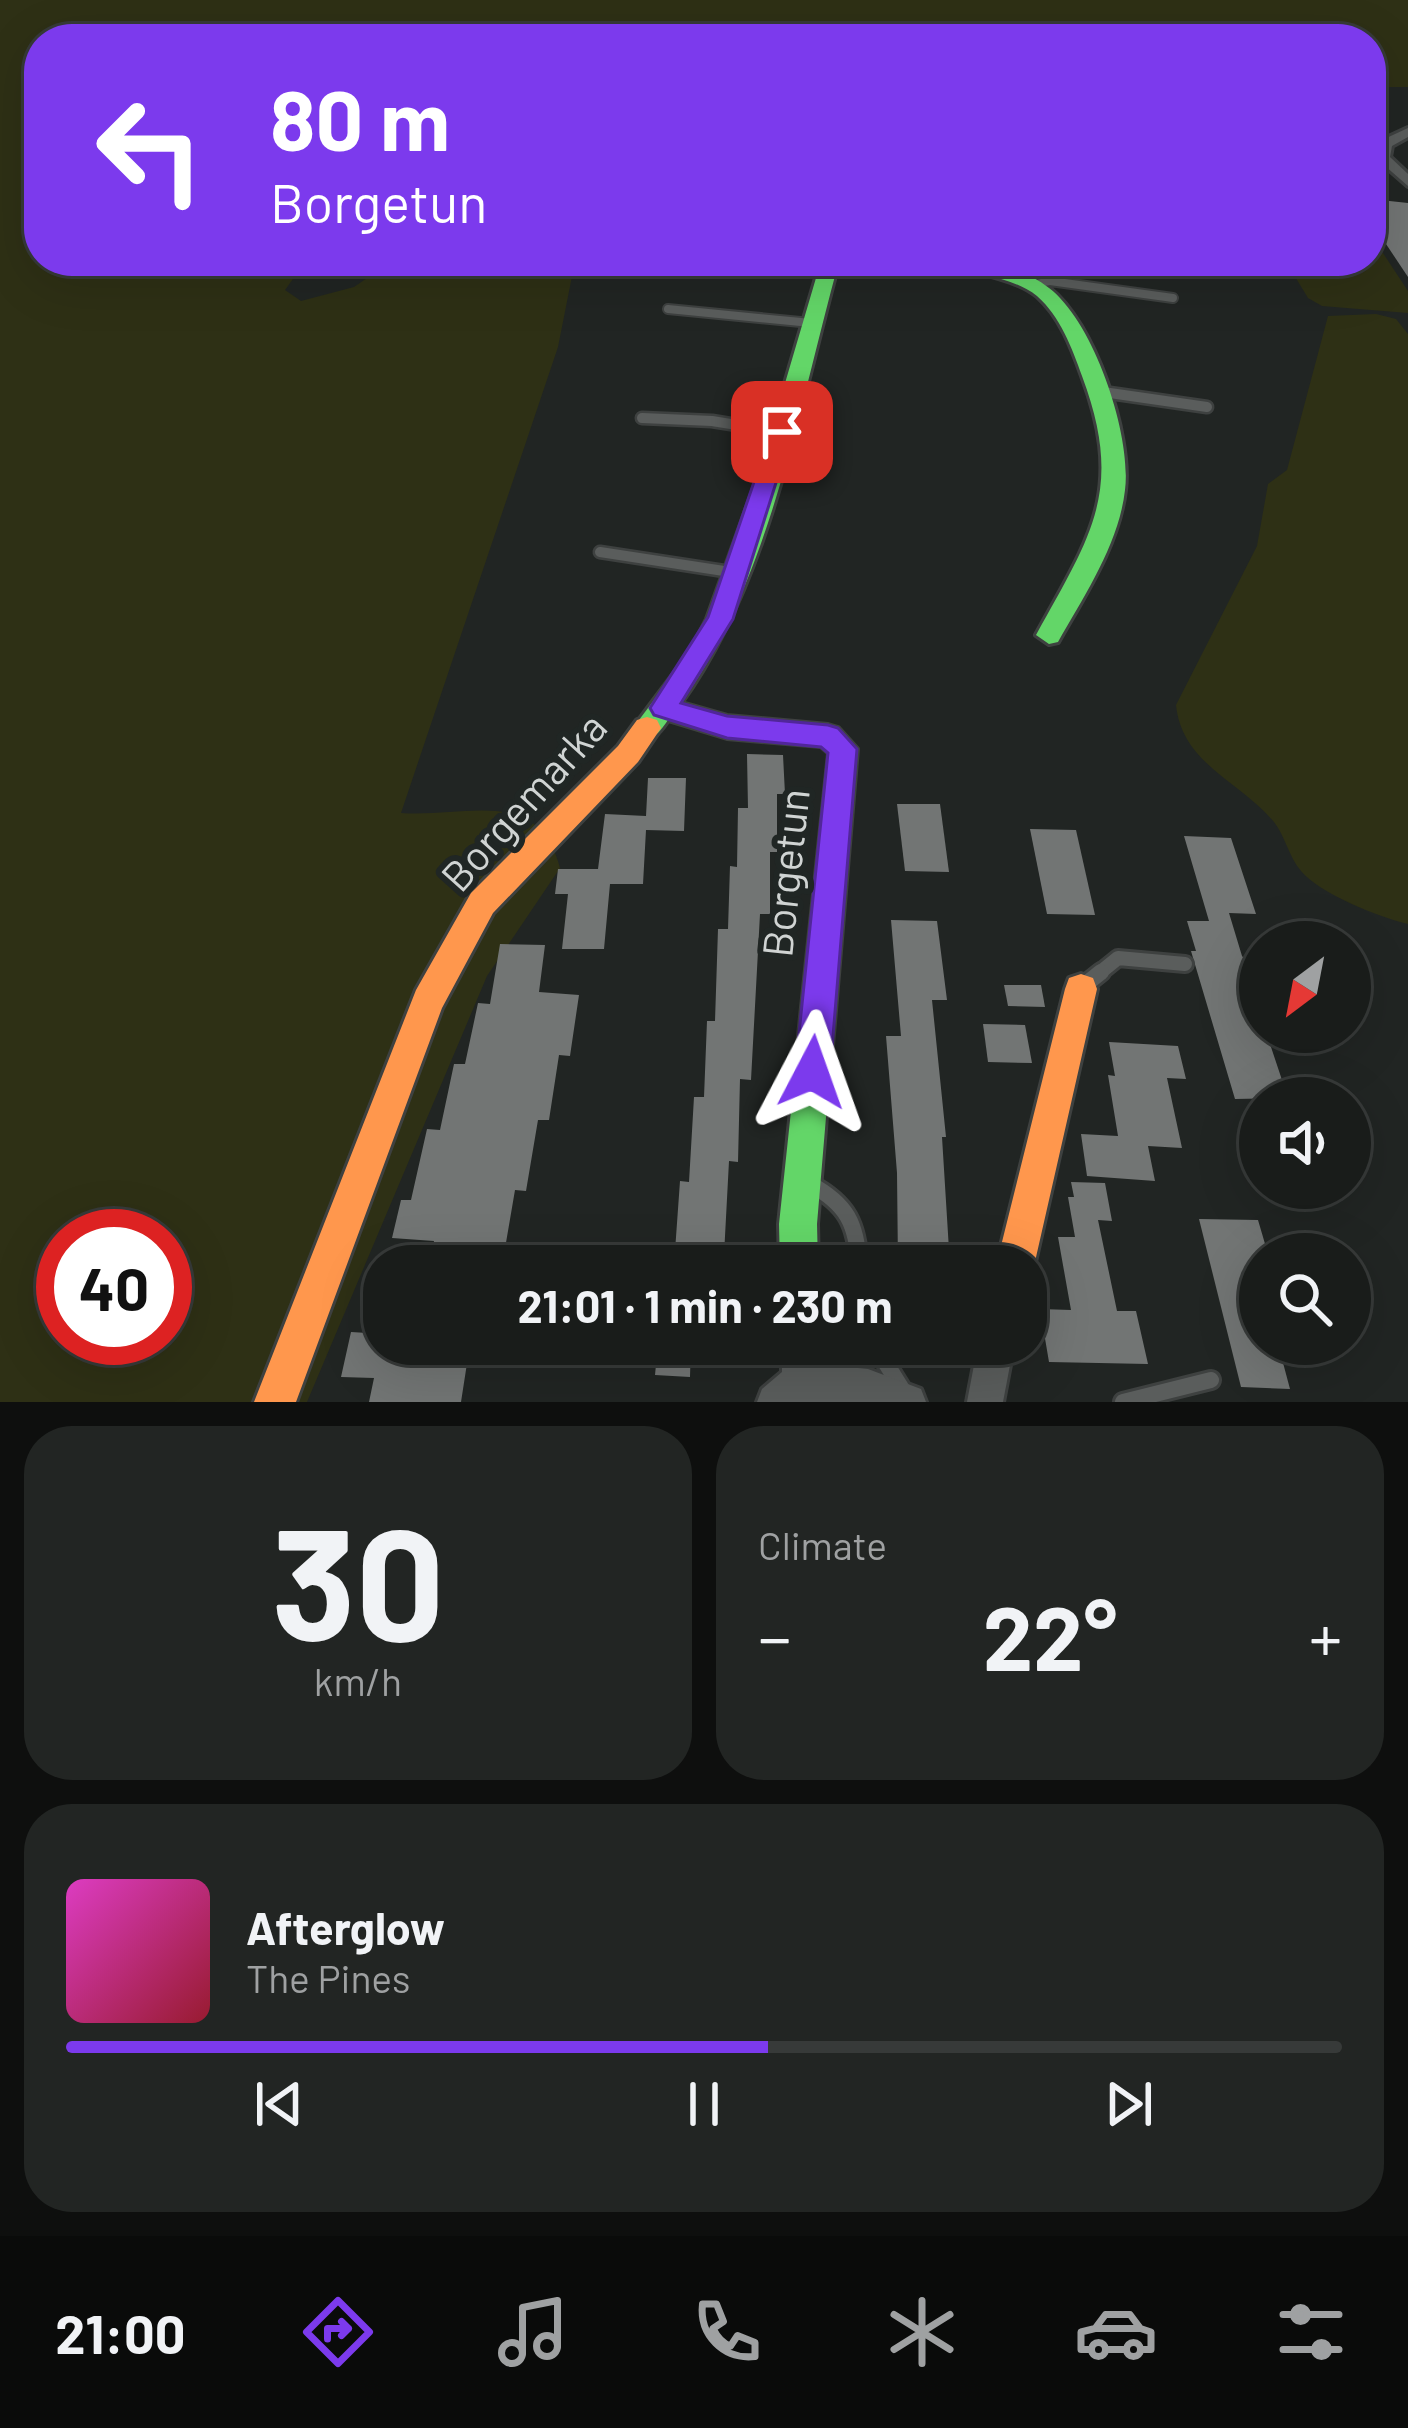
<!DOCTYPE html>
<html lang="en">
<head>
<meta charset="utf-8">
<style>
	body { margin:0; font-family:Barlow,sans-serif; background:#222523; color:#f1f3f6; height:100vh; display:flex; flex-direction:column; font-size:45px; white-space:nowrap }
	* { box-sizing:border-box; margin:0 }
	p { font-size:39px; color:#9fa1a2 }
	.icon { flex:none; width:66px; height:66px; fill:none; stroke:currentColor; stroke-width:2; stroke-linecap:round; stroke-linejoin:round }
	.map { position:relative; height:1402px; overflow:hidden }
	.drawer { display:flex; flex-direction:column; gap:24px; padding:24px; background:#0e0f0e; flex:1 }
	.drawer>* { flex:none }
	.banner { position:absolute; left:24px; top:24px; width:1362px; height:252px; border-radius:48px; box-shadow:0 12px 48px #0002,0 0 0 3px #373a39; background:#7c3aed; color:#fff; overflow:hidden }
	.needle { width:78px; rotate:212deg }
	.buttons { position:absolute; left:1239px; top:921px; display:grid; gap:24px }
	.buttons a { display:grid; place-items:center; width:132px; height:132px; border-radius:50%; background:#191c1a; box-shadow:0 12px 48px #0002,0 0 0 3px #373a39; font-size:60px }
	.speed { position:absolute; left:36px; top:1209px; display:flex; gap:24px; font-size:60px; font-weight:700; text-align:center }
	.speed>* { display:grid; place-content:center; width:156px; height:156px; border-radius:50%; background:#191c1a; box-shadow:0 12px 48px #0002,0 0 0 3px #373a39; line-height:1 }
	.speed .limit { border:18px solid #d22; background:#fff; color:#111 }
	.pin { position:absolute; display:grid; place-items:center; width:102px; height:102px; color:#fff; margin:-51px; border-radius:24px; box-shadow:0 6px 18px #0006 }
	.me { position:absolute; width:132px; margin:-66px; rotate:4deg; stroke-linejoin:round; filter:drop-shadow(0 0 9px #0008) }
	.turn { display:flex; align-items:center; gap:42px; height:252px; padding:0 48px; font-size:54px }
	.turn .icon { width:156px; height:156px; stroke-width:2.5 }
	.turn b { display:block; font-size:84px; line-height:102px }
	.big { font-size:90px; font-weight:700; line-height:1.1 }
	.drawer .widget { flex:1; display:flex; flex-direction:column; justify-content:center; gap:18px; min-width:0; padding:0 42px; border-radius:48px; background:#222523 }
	.drawer .dial { align-items:center; gap:0 }
	.dial b { font-size:156px; line-height:1 }
	.song { display:flex; align-items:center; gap:36px }
	.cover { width:144px; height:144px; border-radius:18px; background:linear-gradient(135deg,hsl(310 70% 55%),hsl(350 70% 35%)) }
	.played { height:12px; border-radius:6px; background:linear-gradient(90deg,#7c3aed 55%,#373a39 55%) }
	.keys { display:flex; justify-content:space-around; direction:ltr }
	.heat { display:flex; justify-content:space-between; align-items:center; font-size:66px; direction:ltr }
	.drawer .tiles { flex:1; display:grid; gap:24px; grid-template-columns:1fr 1fr }
	.widget:last-child { grid-column:span 2 }
	.trip { position:absolute; left:363px; top:1245px; width:684px; height:120px; border-radius:48px; background:#191c1a; box-shadow:0 12px 48px #0002,0 0 0 3px #373a39; font-weight:700; line-height:120px; text-align:center }
	.dock { display:flex; height:192px; justify-content:space-around; align-items:center; background:#0a0b0a; color:#9fa1a2 }
	.dock .icon { width:84px; height:84px }
	.dock .current { color:#7c3aed }
	.dock b { font-size:54px; color:#f1f3f6 }
	.map>svg:first-child { display:block }
	.green { fill:#2e3015; fill-rule:evenodd }
	.building { fill:#727574 }
	.lines { fill:none; stroke-linecap:round; stroke-linejoin:round }
	.lane-far3-casing { stroke:#3e4140; stroke-width:12 }
	.lane-far2-casing { stroke:#3e4140; stroke-width:15 }
	.lane-far1-casing { stroke:#3e4140; stroke-width:20 }
	.lane-casing { stroke:#3e4140; stroke-width:22 }
	.street-casing { stroke:#3e4140; stroke-width:6 }
	.fast-casing { stroke:#3e4140; stroke-width:6 }
	.slow-casing { stroke:#3e4140; stroke-width:6 }
	.lane-far3 { stroke:#5a5d5c; stroke-width:8 }
	.lane-far2 { stroke:#5a5d5c; stroke-width:10 }
	.lane-far1 { stroke:#5a5d5c; stroke-width:14 }
	.lane { stroke:#5a5d5c; stroke-width:16 }
	.street { fill:#5a5d5c; fill-rule:evenodd }
	.fast { fill:#63d668; fill-rule:evenodd }
	.slow { fill:#ff974d; fill-rule:evenodd }
	.route { fill:#7c3aed; stroke:#51269a; stroke-width:3 }
	.labels { text-anchor:middle; stroke-width:12; stroke-linejoin:round; paint-order:stroke }
	.street-label { font-size:42px; fill:#d0d4d3; stroke:#202624 }
</style>
</head>
<body>
<div class="map">
<svg width="1408" height="1402" viewBox="0 0 1408 1402">
	<rect width="100%" height="100%" fill="#212523"/>
	<g class="green">
		<path d="M0,0h1408v87h-37v-48h-1332v222h267l-21,29 16,11 53,-14 38,-26h183l-17,86 -157,466c64,5 138,-28 159,55l-73,108 -180,426h-307zM63,1236h102v102h-102z"/>
		<polygon points="1371,235 1408,291 1408,313 1322,306 1308,298 1291,270 1292,261 1371,261"/>
		<path d="M1376,314l20,5 12,15v590c-29,-7 -88,-30 -107,-53 -12,-14 -16,-35 -27,-49 -34,-41 -92,-58 -98,-117l81,-159 11,-62 19,-14 41,-154z"/>
	</g>
	<g class="building">
		<polygon points="1371,199 1408,203 1408,277 1382,238 1371,213"/>
		<polygon points="747,754 783,755 785,794 777,794 777,852 770,852 770,914 760,914 751,1080 740,1079 738,1162 729,1161 724,1255 675,1251 680,1181 689,1182 694,1097 704,1097 707,1021 715,1021 718,929 728,929 730,866 737,867 738,808 748,808"/>
		<polygon points="648,778 686,778 684,831 646,830 643,884 610,884 604,949 562,949 568,894 555,894 558,869 598,869 605,814 646,816"/>
		<polygon points="897,804 940,804 949,872 905,871"/>
		<polygon points="1030,829 1076,830 1095,915 1047,914"/>
		<polygon points="1184,836 1231,838 1256,914 1229,913 1242,956 1260,978 1260,1032 1266,1032 1288,1098 1235,1099 1191,951 1196,951 1187,921 1209,921"/>
		<polygon points="891,920 937,921 947,1000 932,1000 946,1137 942,1137 950,1266 898,1266 897,1173 886,1036 901,1036"/>
		<polygon points="500,944 545,945 539,992 579,995 570,1056 559,1055 549,1120 538,1120 526,1191 515,1190 502,1266 430,1262 434,1241 392,1238 401,1200 411,1200 427,1129 440,1130 454,1064 465,1064 478,1003 490,1004"/>
		<polygon points="1004,985 1041,985 1045,1007 1008,1006"/>
		<polygon points="983,1024 1025,1025 1032,1063 988,1062"/>
		<polygon points="1109,1042 1178,1046 1186,1079 1167,1078 1182,1148 1148,1146 1155,1181 1087,1176 1081,1134 1118,1136 1108,1075 1115,1076"/>
		<polygon points="1071,1182 1105,1183 1112,1221 1098,1220 1117,1311 1136,1311 1148,1364 1049,1362 1040,1309 1071,1310 1058,1237 1075,1237 1068,1197 1074,1197"/>
		<polygon points="1199,1219 1258,1220 1268,1254 1260,1254 1260,1344 1278,1344 1290,1389 1241,1387"/>
		<polygon points="351,1332 384,1334 384,1344 470,1344 461,1402 369,1402 374,1378 341,1377"/>
		<polygon points="658,1344 691,1344 690,1377 655,1375"/>
	</g>
	<g class="lines">
		<defs>
			<g id="lane-far3">
				<polyline points="1050,281 1173,298"/>
				<polyline points="668,309 811,323"/>
			</g>
			<g id="lane-far2">
				<polyline points="1096,391 1207,407"/>
				<polyline points="642,418 712,421 780,432"/>
				<polyline points="600,552 737,573"/>
			</g>
			<polyline id="lane-far1" points="1097,975 1118,958 1185,964"/>
			<g id="lane">
				<polyline points="1086,984 1101,972"/>
				<path d="M810,1184c37,20 47,40 49,82"/>
				<polyline points="874,1344 910,1402"/>
				<polyline points="1123,1402 1211,1380"/>
			</g>
			<g id="street">
				<polygon points="1408,128 1408,137 1392,146 1390,157 1408,174 1408,186 1376,158 1380,141"/>
				<polygon points="1060,261 1077,261 1056,284 1028,289 1028,283 1044,278"/>
				<polygon points="782,1344 818,1344 818,1364 868,1369 921,1389 926,1402 757,1402 762,1389 782,1372"/>
				<polygon points="978,1344 1014,1344 1003,1402 967,1402"/>
			</g>
			<g id="fast">
				<path d="M821,261h18c-40,145 -69,319 -158,442l46,13 101,9 10,3 19,21 -40,475 1,42h-38l-1,-42 50,-471 -8,-7 -94,-8 -59,-18c-9,13 -14,21 -31,16l-4,-8 57,-76 17,-33 48,-134z"/>
				<path d="M953,261c35,0 68,5 96,27 45,34 83,147 76,202 -6,54 -41,106 -67,152l-9,2 -13,-9c55,-100 89,-144 46,-259 -10,-28 -22,-60 -45,-80 -25,-20 -60,-19 -84,-35z"/>
			</g>
			<g id="slow">
				<polygon points="647,717 657,720 661,728 638,762 493,913 442,1008 296,1402 254,1402 416,990 471,893 618,746 637,720"/>
				<polygon points="1081,974 1093,978 1097,989 1034,1266 1026,1281 1026,1266 996,1266 1065,989 1069,978"/>
			</g>
		</defs>
		<use href="#lane-far3" class="lane-far3-casing"/>
		<use href="#lane-far2" class="lane-far2-casing"/>
		<use href="#lane-far1" class="lane-far1-casing"/>
		<use href="#lane" class="lane-casing"/>
		<use href="#street" class="street-casing"/>
		<use href="#fast" class="fast-casing"/>
		<use href="#slow" class="slow-casing"/>
		<use href="#lane-far3" class="lane-far3"/>
		<use href="#lane-far2" class="lane-far2"/>
		<use href="#lane-far1" class="lane-far1"/>
		<use href="#lane" class="lane"/>
		<use href="#street" class="street"/>
		<use href="#fast" class="fast"/>
		<use href="#slow" class="slow"/>
	</g>
	<polygon class="route" points="782,425 792,432 733,619 681,703 727,716 828,725 838,728 857,749 830,1072 825,1084 812,1089 800,1084 795,1072 828,753 821,747 727,738 654,715 650,708 708,617 771,432"/>
	<g class="labels">
		<g class="street-label">
			<text transform="translate(524 802) rotate(-48)" y="15">Borgemarka</text>
			<text transform="translate(786 873) rotate(-84)" y="15">Borgetun</text>
		</g>
	</g>
</svg>
<div class="buttons">
<a><svg class="needle" viewBox="-14 -14 28 28"><path d="M0-13l5 13h-10z" fill="#e53935"/><path d="M0 13l5-13h-10z" fill="#9fa1a2"/></svg></a>
<a><svg class="icon" aria-label="sound" viewBox="0 0 24 24"><path d="M4 9h4l5-4v14l-5-4H4zM17 9q2 3 0 6"/></svg></a>
<a><svg class="icon" aria-label="search" viewBox="0 0 24 24"><circle cx="10" cy="10" r="6"/><path d="M15 15l6 6"/></svg></a>
</div>
<div class="speed"><div class="limit">40</div></div>
<div class="pin" style="left:782px;top:432px;background:#d93025"><svg class="icon" aria-label="arrive" viewBox="0 0 24 24"><path d="M6 21V4h12l-3 4 3 4H6"/></svg></div>
<svg class="me" style="left:812px;top:1072px" viewBox="-20 -20 40 40"><path d="M0-17L14 15 0 8-14 15z" fill="#7c3aed" stroke="#fff" stroke-width="4"/></svg>
<div class="trip">21:01 · 1 min · 230 m</div>
<div class="banner">
<div class="turn"><svg class="icon" aria-label="left" viewBox="0 0 24 24"><path d="M17 20v-9H6M10 6l-5 5 5 5"/></svg><div><b>80 m</b>Borgetun</div></div>
</div>
</div>
<section class="drawer">
<div class="tiles">
<div class="widget dial"><b>30</b><p>km/h</p></div>
<div class="widget"><p>Climate</p>
<div class="heat"><a>−</a><b class="big">22°</b><a>+</a></div>
</div>
<div class="widget">
<div class="song"><i class="cover"></i><div><b>Afterglow</b><p>The Pines</p></div></div>
<div class="played"></div>
<div class="keys"><svg class="icon" aria-label="previous" viewBox="0 0 24 24"><path d="M18 5L8 12l10 7zM5 5v14"/></svg><svg class="icon" aria-label="pause" viewBox="0 0 24 24"><path d="M8 5v14M16 5v14"/></svg><svg class="icon" aria-label="next" viewBox="0 0 24 24"><path d="M6 5l10 7-10 7zM19 5v14"/></svg></div>
</div>
</div>
</section>
<nav class="dock">
<b>21:00</b>
<svg class="icon current" aria-label="directions" viewBox="0 0 24 24"><path d="M12 3l9 9-9 9-9-9zM9 14v-3h6M13 9l2 2-2 2"/></svg>
<svg class="icon" aria-label="music" viewBox="0 0 24 24"><path d="M9 18V5l10-2v13"/><circle cx="6" cy="18" r="3"/><circle cx="16" cy="16" r="3"/></svg>
<svg class="icon" aria-label="phone" viewBox="0 0 24 24"><path d="M5 4h4l2 5-3 2q2 4 5 5l2-3 5 2v4C11 20 4 13 5 4z"/></svg>
<svg class="icon" aria-label="climate" viewBox="0 0 24 24"><path d="M12 3v18M4 7l16 10M4 17L20 7"/></svg>
<svg class="icon" aria-label="car" viewBox="0 0 24 24"><path d="M5 17H2v-5l4-1 3-4h7l3 4 3 1v5h-3M9 17h6M6 11h13"/><circle cx="7" cy="17" r="2"/><circle cx="17" cy="17" r="2"/></svg>
<svg class="icon" aria-label="filters" viewBox="0 0 24 24"><path d="M4 7h16M4 17h16"/><circle cx="9" cy="7" r="2"/><circle cx="15" cy="17" r="2"/></svg>
</nav>
</body>
</html>
